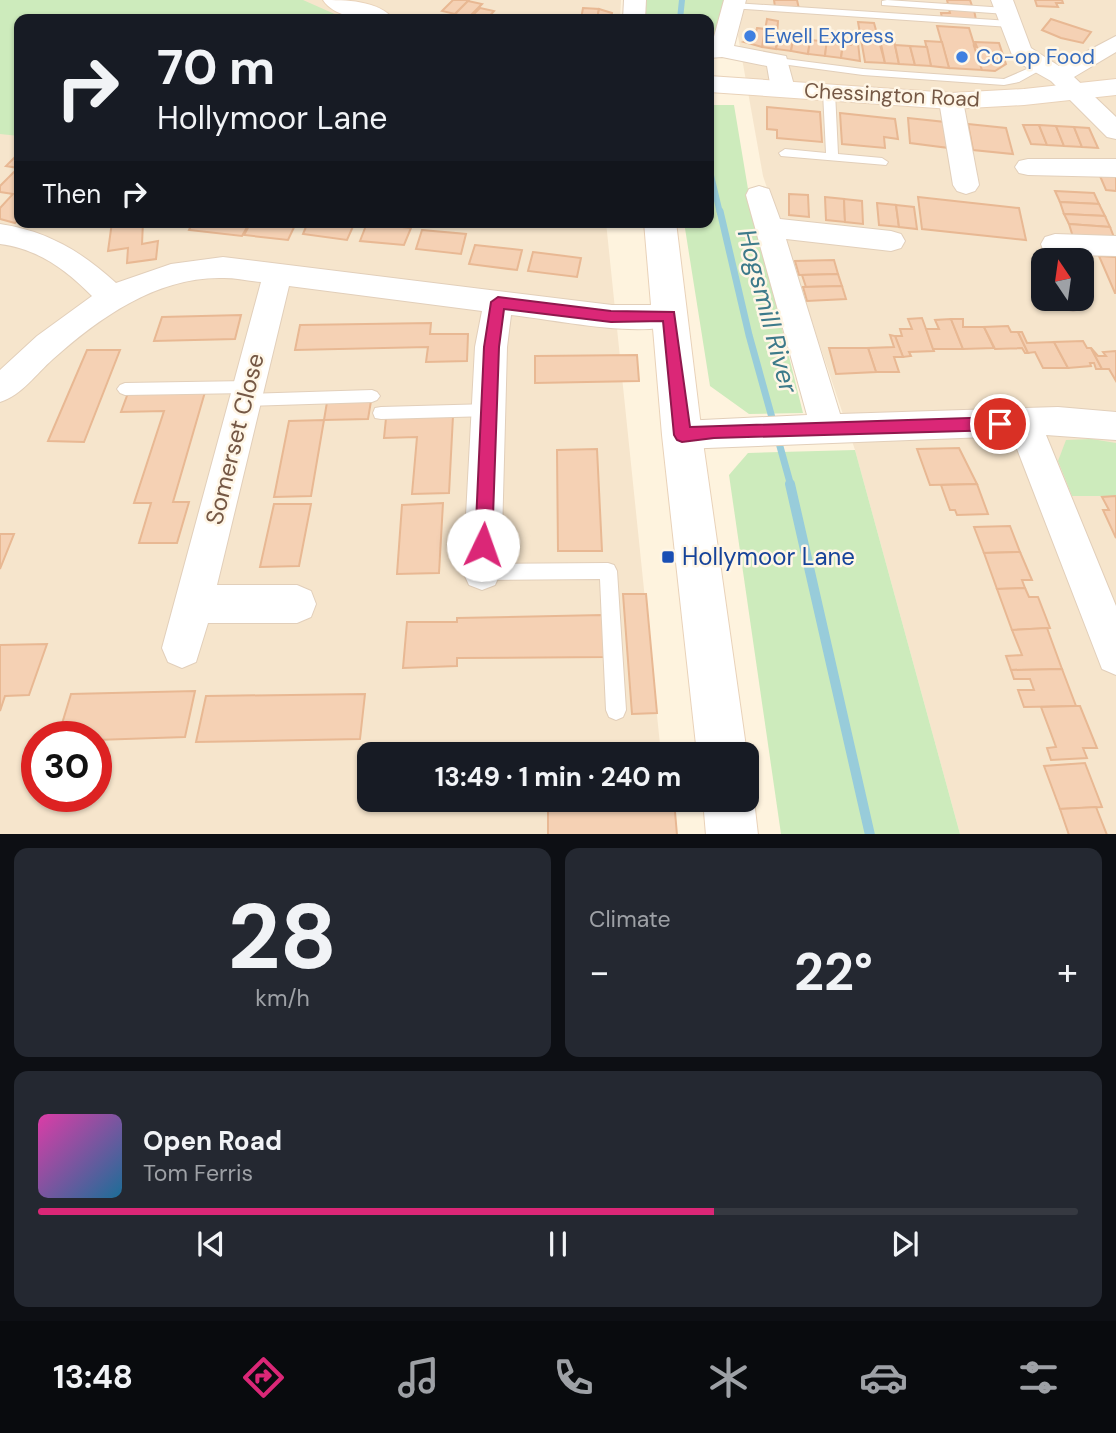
<!DOCTYPE html>
<html lang="en">
<head>
<meta charset="utf-8">
<style>
	body { margin:0; font-family:"DM Sans",sans-serif; background:#242831; color:#f1f3f6; height:100vh; display:flex; flex-direction:column; font-size:26px; white-space:nowrap }
	* { box-sizing:border-box; margin:0 }
	p { font-size:23px; color:#9ea1a6 }
	.icon { flex:none; width:38px; height:38px; fill:none; stroke:currentColor; stroke-width:2; stroke-linecap:round; stroke-linejoin:round }
	.map { position:relative; height:834px; overflow:hidden }
	.drawer { display:flex; flex-direction:column; gap:14px; padding:14px; background:#0d0f14; flex:1 }
	.drawer>* { flex:none }
	.hud { position:absolute; left:14px; top:14px; width:700px; height:214px; border-radius:14px; box-shadow:0 2px 5px #0004; background:#171b24; color:#f1f3f6; overflow:hidden }
	.needle { width:46px; rotate:347deg }
	.buttons { position:absolute; left:1031px; top:248px; display:grid; gap:14px }
	.buttons a { display:grid; place-items:center; width:63px; height:63px; border-radius:14px; background:#171b24; box-shadow:0 2px 5px #0004; font-size:35px }
	.speed { position:absolute; left:21px; top:721px; display:flex; gap:14px; font-size:35px; font-weight:700; text-align:center }
	.speed>* { display:grid; place-content:center; width:91px; height:91px; border-radius:50%; background:#171b24; box-shadow:0 2px 5px #0004; line-height:1 }
	.speed .limit { border:10px solid #d22; background:#fff; color:#111 }
	.pin { position:absolute; display:grid; place-items:center; width:60px; height:60px; color:#fff; margin:-30px; border:4px solid #fff; border-radius:50%; box-shadow:0 2px 7px #0007 }
	.me { position:absolute; width:77px; margin:-38px; rotate:3deg; stroke-linejoin:round; filter:drop-shadow(0 0 5px #0008) }
	.turn { display:flex; align-items:center; gap:24px; height:147px; padding:0 28px; font-size:32px }
	.turn .icon { width:91px; height:91px; stroke-width:2.5 }
	.turn b { display:block; font-size:49px; line-height:60px }
	.then { display:flex; align-items:center; height:66px; padding:0 28px; background:#0003; gap:14px; font-size:26px }
	.big { font-size:52px; font-weight:700; line-height:1.1 }
	.drawer .tile { flex:1; display:flex; flex-direction:column; justify-content:center; gap:10px; min-width:0; padding:0 24px; border-radius:14px; background:#242831 }
	.drawer .dial { align-items:center; gap:0 }
	.dial b { font-size:91px; line-height:1 }
	.song { display:flex; align-items:center; gap:21px }
	.cover { width:84px; height:84px; border-radius:10px; background:linear-gradient(135deg,hsl(320 70% 55%),hsl(200 70% 35%)) }
	.played { height:7px; border-radius:4px; background:linear-gradient(90deg,#db2777 65%,#363941 65%) }
	.keys { display:flex; justify-content:space-around; direction:ltr }
	.heat { display:flex; justify-content:space-between; align-items:center; font-size:38px; direction:ltr }
	.drawer .tiles { flex:1; display:grid; gap:14px; grid-template-columns:1fr 1fr }
	.tile:last-child { grid-column:span 2 }
	.trip { position:absolute; left:357px; top:742px; width:402px; height:70px; border-radius:14px; background:#171b24; box-shadow:0 2px 5px #0004; font-weight:700; line-height:70px; text-align:center }
	.tabs { display:flex; height:112px; justify-content:space-around; align-items:center; background:#090b0e; color:#9ea1a6 }
	.tabs .icon { width:49px; height:49px }
	.tabs .current { color:#db2777 }
	.tabs b { font-size:32px; color:#f1f3f6 }
	.map>svg:first-child { display:block }
	.residential { fill:#f6e5cc; fill-rule:evenodd }
	.green { fill:#cdebbc }
	.lines { fill:none; stroke-linecap:round; stroke-linejoin:round }
	.stream-far2 { stroke:#98ccda; stroke-width:6 }
	.stream-far1 { stroke:#98ccda; stroke-width:7 }
	.stream { stroke:#98ccda; stroke-width:10 }
	.building { fill:#f5d1b4; stroke:#e8b893; stroke-width:2 }
	.lane-casing { stroke:#e2cfba; stroke-width:2 }
	.street-casing { stroke:#e2cfba; stroke-width:2 }
	.secondary-casing { stroke:#e9d2b9; stroke-width:2 }
	.lane { fill:#fff; fill-rule:evenodd }
	.street { fill:#fff; fill-rule:evenodd }
	.secondary { fill:#fff; fill-rule:evenodd }
	.route { fill:#db2777; stroke:#8e194d; stroke-width:2 }
	.shop-dot { fill:#3f7fe0; stroke:#fff6e6; stroke-width:2.5 }
	.transit-dot { fill:#1a4fb4; stroke:#fff6e6; stroke-width:2.5 }
	.labels { text-anchor:middle; stroke-width:5; stroke-linejoin:round; paint-order:stroke }
	.far-shop-label { font-size:21px; fill:#366cbe; stroke:#fff6e6; text-anchor:start }
	.far-street-label { font-size:21px; fill:#755845; stroke:#fff6e6 }
	.street-label { font-size:24px; fill:#755845; stroke:#fff6e6 }
	.transit-label { font-size:24px; fill:#164399; stroke:#fff6e6; text-anchor:start }
	.water-label { font-size:26px; font-style:italic; fill:#3d7a8a; stroke:#fff6e6 }
</style>
</head>
<body>
<div class="map">
<svg width="1116" height="835" viewBox="0 0 1116 835">
	<rect width="100%" height="100%" fill="#fef3de"/>
	<g class="residential">
		<path d="M0,0h621l-1,19h-601v203h587l55,532h-292v46h296l4,34h-669zM37,737h59v59h-59z"/>
		<path d="M746,0h370v834h-156l-105,-384 -92,-274 -25,-140zM1043,261h39v38h-39z"/>
	</g>
	<g class="green">
		<polygon points="0,0 303,0 346,19 19,19 19,136 0,134"/>
		<polygon points="641,0 728,0 714,39 709,43 709,19 641,19"/>
		<polygon points="709,105 734,105 749,195 803,413 749,414 710,386 684,222 709,222"/>
		<polygon points="1092,439 1116,443 1116,496 1072,496 1058,461 1066,440"/>
		<polygon points="855,450 960,834 781,834 729,475 748,453"/>
	</g>
	<g class="lines">
		<g class="stream-far2">
			<polyline points="680,19 682,0"/>
			<polyline points="709,167 720,213"/>
		</g>
		<polyline class="stream-far1" points="720,211 749,335 791,486"/>
		<polyline class="stream" points="790,484 870,835"/>
	</g>
	<g class="building">
		<polygon points="453,0 469,0 455,14 442,11"/>
		<polygon points="774,0 797,0 799,9 775,7"/>
		<polygon points="947,0 970,0 972,6 948,4"/>
		<polygon points="1035,0 1062,0 1063,3 1056,3 1058,7 1037,6"/>
		<polygon points="468,1 482,4 468,18 455,14"/>
		<polygon points="480,8 494,11 487,19 469,19"/>
		<polygon points="583,8 599,9 597,19 581,19"/>
		<polygon points="599,9 612,13 611,19 597,19"/>
		<polygon points="949,9 974,10 976,20 942,18 941,13 950,13"/>
		<polygon points="767,19 778,21 776,49 762,47"/>
		<polygon points="1051,19 1091,32 1083,43 1061,38 1042,30"/>
		<polygon points="858,22 874,23 885,63 865,62"/>
		<polygon points="937,26 969,28 982,70 949,68"/>
		<polygon points="757,28 765,29 762,47 744,42 754,39"/>
		<polygon points="779,35 794,37 791,51 776,49"/>
		<polygon points="794,35 810,40 808,54 791,51"/>
		<polygon points="879,35 893,36 899,64 885,63"/>
		<polygon points="821,38 827,39 825,56 808,54 810,40 821,41"/>
		<polygon points="827,39 843,41 841,58 825,56"/>
		<polygon points="925,41 942,42 949,68 931,66"/>
		<polygon points="975,42 999,43 1006,64 995,71 982,70 974,46 977,47"/>
		<polygon points="852,43 858,43 860,61 841,58 843,44 851,45"/>
		<polygon points="895,45 910,46 915,65 899,64"/>
		<polygon points="910,46 927,47 931,66 915,65"/>
		<polygon points="767,107 820,112 822,142 777,138 777,130 767,129"/>
		<polygon points="840,113 895,119 898,139 884,137 885,148 842,144"/>
		<polygon points="908,118 945,122 949,148 910,143"/>
		<polygon points="968,124 1006,128 1013,154 973,150"/>
		<polygon points="1023,125 1039,125 1047,145 1031,144"/>
		<polygon points="1039,125 1056,126 1064,146 1047,145"/>
		<polygon points="1056,126 1074,127 1082,147 1064,146"/>
		<polygon points="1074,127 1089,128 1098,148 1082,147"/>
		<polygon points="19,153 19,218 15,223 0,219 0,208 13,194 0,192 0,186 18,168 6,166"/>
		<polygon points="1116,171 1116,191 1106,190 1100,176"/>
		<polygon points="1055,191 1094,193 1099,204 1060,202"/>
		<polygon points="789,194 808,195 809,217 789,215"/>
		<polygon points="825,197 844,199 845,222 826,220"/>
		<polygon points="918,197 1019,208 1026,240 922,229"/>
		<polygon points="844,199 862,201 863,224 845,222"/>
		<polygon points="1060,202 1099,204 1105,216 1064,214"/>
		<polygon points="877,203 896,205 899,227 879,225"/>
		<polygon points="896,205 914,207 917,229 899,227"/>
		<polygon points="1064,214 1105,216 1110,227 1069,224"/>
		<polygon points="112,222 143,222 142,244 158,241 156,259 127,263 128,248 108,251"/>
		<polygon points="193,222 250,222 242,236 189,230"/>
		<polygon points="251,222 293,222 296,223 288,240 244,235"/>
		<polygon points="308,222 355,222 347,240 303,234"/>
		<polygon points="367,223 411,228 404,245 360,241"/>
		<polygon points="1069,224 1110,227 1115,240 1073,237"/>
		<polygon points="422,230 466,234 461,254 416,249"/>
		<polygon points="475,245 522,250 517,270 469,264"/>
		<polygon points="533,252 581,258 577,277 528,271"/>
		<polygon points="1099,256 1116,257 1116,293 1115,293"/>
		<polygon points="834,260 838,274 799,275 795,261"/>
		<polygon points="838,274 842,286 806,287 802,275"/>
		<polygon points="842,286 846,299 807,301 803,287"/>
		<polygon points="241,315 235,339 154,341 162,317"/>
		<polygon points="922,318 934,351 909,352 911,356 903,357 895,336 902,336 900,329 912,329 908,319"/>
		<polygon points="951,319 963,349 933,349 926,329 939,329 935,320"/>
		<polygon points="951,319 963,319 963,327 984,327 994,348 963,349"/>
		<polygon points="431,323 430,334 468,334 467,361 426,362 428,347 295,350 300,325"/>
		<polygon points="1008,326 1011,332 1018,332 1028,353 1025,353 1022,348 995,349 984,327"/>
		<polygon points="1018,332 1022,332 1027,343 1054,342 1068,368 1043,368 1035,352 1028,353"/>
		<polygon points="890,335 895,336 903,357 894,357 899,372 876,372 868,348 894,347"/>
		<polygon points="1083,341 1087,348 1091,348 1102,369 1096,369 1094,363 1090,363 1091,366 1068,368 1054,342"/>
		<polygon points="829,348 868,348 876,372 836,374"/>
		<polygon points="1091,348 1098,356 1106,356 1103,352 1116,351 1116,381 1109,369 1102,369"/>
		<polygon points="87,350 120,350 84,442 48,441"/>
		<polygon points="637,355 639,381 535,383 535,356"/>
		<polygon points="205,392 173,502 189,502 177,543 139,543 151,503 134,503 164,411 121,412 128,393"/>
		<polygon points="371,401 368,419 324,420 327,402"/>
		<polygon points="453,416 449,493 412,494 417,437 384,438 386,418"/>
		<polygon points="324,420 311,496 274,497 289,421"/>
		<polygon points="959,448 977,484 930,485 917,449"/>
		<polygon points="597,449 602,551 558,551 557,450"/>
		<polygon points="977,484 988,514 957,515 955,510 950,510 941,485"/>
		<polygon points="1116,496 1116,538 1103,510 1109,510 1102,497"/>
		<polygon points="443,503 439,573 397,574 402,505"/>
		<polygon points="274,504 311,504 299,566 260,567"/>
		<polygon points="1010,526 1020,552 984,553 974,527"/>
		<polygon points="0,534 14,534 0,569"/>
		<polygon points="1020,552 1032,580 1022,580 1025,588 997,589 984,553"/>
		<polygon points="1025,588 1029,597 1038,597 1050,628 1012,630 997,589"/>
		<polygon points="623,594 646,594 657,713 632,714"/>
		<polygon points="602,615 606,657 457,658 457,666 403,668 407,622 457,622 457,618"/>
		<polygon points="1047,628 1062,669 1011,670 1006,656 1022,655 1012,630"/>
		<polygon points="47,644 29,695 5,696 0,711 0,645"/>
		<polygon points="1062,669 1076,706 1024,707 1018,690 1034,690 1030,679 1014,679 1011,670"/>
		<polygon points="195,691 185,737 96,740 96,737 58,737 71,694"/>
		<polygon points="365,694 360,739 196,742 206,696"/>
		<polygon points="1076,706 1080,706 1097,748 1083,748 1087,758 1051,760 1047,748 1056,747 1041,707"/>
		<polygon points="1085,763 1102,807 1060,809 1044,766"/>
		<polygon points="548,800 674,800 677,835 548,835"/>
		<polygon points="1096,807 1107,835 1069,835 1060,809"/>
	</g>
	<g class="lines">
		<defs>
			<g id="lane">
				<polygon points="887,0 1006,8 1011,11 1006,14 882,5 882,1"/>
				<polygon points="734,3 1010,21 1015,24 1010,27 730,8 729,6"/>
				<polygon points="778,58 863,69 1004,79 1036,65 1046,67 1019,82 1004,85 863,75 774,63 773,61"/>
				<polygon points="829,89 835,92 838,154 882,158 888,162 886,165 781,156 779,153 785,149 826,153 823,92"/>
				<polygon points="248,381 253,383 256,387 253,391 248,393 125,395 120,393 117,389 120,385 125,383"/>
				<polygon points="372,390 377,392 380,396 377,400 372,402 245,406 240,404 237,400 240,396 245,394"/>
				<polygon points="490,404 496,405 498,410 496,415 490,416 381,419 375,418 373,413 375,408 381,407"/>
				<polygon points="608,563 614,565 617,571 626,710 623,717 616,720 609,717 606,710 600,579 482,580 476,578 473,572 476,566 482,564"/>
			</g>
			<g id="street">
				<polygon points="624,0 646,0 645,19 623,19"/>
				<polygon points="724,0 746,0 734,46 786,56 795,89 791,94 775,94 771,89 767,66 722,57 709,58 709,44 712,44"/>
				<polygon points="991,0 1013,0 1031,48 1059,66 1116,36 1116,52 1074,77 1116,117 1116,139 1107,137 1051,81 1019,63 1012,55"/>
				<polygon points="951,94 960,96 963,101 979,185 975,191 966,194 957,191 953,185 939,101 942,96"/>
				<polygon points="1028,159 1116,159 1116,177 1028,175 1019,173 1015,167 1019,161"/>
				<polygon points="759,186 769,189 780,219 891,231 901,234 905,241 901,248 891,251 786,239 840,414 1058,407 1116,412 1116,440 1046,435 1116,606 1116,675 1102,669 1012,436 682,449 670,445 665,435 670,425 682,421 807,415 746,195 749,189"/>
				<path d="M0,224c47,7 81,27 116,59l55,-19 52,-7 389,48h57l11,3 4,8 -4,8c-44,14 -122,-4 -169,-9l-4,32 -6,225 -6,13 -13,5 -13,-5 -6,-13 12,-225 7,-36 -193,-25 -72,299h80l14,6 5,13 -5,13 -14,6h-89l-12,39 -14,6 -14,-6 -6,-14 99,-366c-12,-1 -25,-4 -37,-4 -66,-2 -124,39 -171,81 -17,15 -31,36 -53,43v-32l37,-34 55,-40c-27,-27 -54,-47 -92,-52z"/>
				<polygon points="1055,234 1116,236 1116,256 1073,255 1075,261 1047,261 1041,244 1045,237"/>
				<polygon points="1082,290 1088,299 1084,308 1073,311 1062,308 1058,299 1082,299"/>
			</g>
			<g id="secondary">
				<path d="M323,0c21,0 56,0 70,19 -22,1 -57,1 -70,-19z"/>
				<polygon points="709,76 951,93 1024,89 1116,79 1116,95 1024,105 951,109 709,92"/>
				<polygon points="644,222 676,222 702,435 747,754 697,754 662,435"/>
				<polygon points="747,785 754,800 758,835 706,835 703,800 747,800"/>
			</g>
		</defs>
		<use href="#lane" class="lane-casing"/>
		<use href="#street" class="street-casing"/>
		<use href="#secondary" class="secondary-casing"/>
		<use href="#lane" class="lane"/>
		<use href="#street" class="street"/>
		<use href="#secondary" class="secondary"/>
	</g>
	<polygon class="route" points="498,297 611,311 674,312 690,427 1000,417 1005,419 1008,424 1005,428 1000,430 714,438 682,442 677,440 674,435 663,321 611,322 504,309 499,347 492,545 490,551 483,554 477,551 475,545 484,347 491,302"/>
	<g class="shop-dot">
		<circle cx="750" cy="36" r="7"/>
		<circle cx="962" cy="57" r="7"/>
	</g>
	<rect class="transit-dot" x="661" y="550" width="14" height="14" rx="3.5"/>
	<g class="labels">
		<g class="far-shop-label">
			<text x="764" y="43">Ewell Express</text>
			<text x="976" y="64">Co-op Food</text>
		</g>
		<g class="far-street-label">
			<text transform="translate(892 95) rotate(3)" y="7">Chessington Road</text>
		</g>
		<g class="street-label">
			<text transform="translate(235 439) rotate(-76)" y="8">Somerset Close</text>
		</g>
		<g class="transit-label">
			<text x="682" y="565">Hollymoor Lane</text>
		</g>
		<g class="water-label">
			<text transform="translate(768 311) rotate(75)" y="9">Hogsmill River</text>
		</g>
	</g>
</svg>
<div class="buttons">
<a><svg class="needle" viewBox="-14 -14 28 28"><path d="M0-13l5 13h-10z" fill="#e53935"/><path d="M0 13l5-13h-10z" fill="#9ea1a6"/></svg></a>
</div>
<div class="speed"><div class="limit">30</div></div>
<div class="pin" style="left:1000px;top:424px;background:#d93025"><svg class="icon" aria-label="arrive" viewBox="0 0 24 24"><path d="M6 21V4h12l-3 4 3 4H6"/></svg></div>
<svg class="me" style="left:483px;top:545px" viewBox="-20 -20 40 40"><circle r="19" fill="#fff"/><path d="M0-13L10 11 0 6-10 11z" fill="#db2777"/></svg>
<div class="trip">13:49 · 1 min · 240 m</div>
<div class="hud">
<div class="turn"><svg class="icon" aria-label="right" viewBox="0 0 24 24"><path d="M7 20v-9h11M14 6l5 5-5 5"/></svg><div><b>70 m</b>Hollymoor Lane</div></div>
<div class="then">Then<svg class="icon" aria-label="right" viewBox="0 0 24 24"><path d="M7 20v-9h11M14 6l5 5-5 5"/></svg></div>
</div>
</div>
<section class="drawer">
<div class="tiles">
<div class="tile dial"><b>28</b><p>km/h</p></div>
<div class="tile"><p>Climate</p>
<div class="heat"><a>−</a><b class="big">22°</b><a>+</a></div>
</div>
<div class="tile">
<div class="song"><i class="cover"></i><div><b>Open Road</b><p>Tom Ferris</p></div></div>
<div class="played"></div>
<div class="keys"><svg class="icon" aria-label="previous" viewBox="0 0 24 24"><path d="M18 5L8 12l10 7zM5 5v14"/></svg><svg class="icon" aria-label="pause" viewBox="0 0 24 24"><path d="M8 5v14M16 5v14"/></svg><svg class="icon" aria-label="next" viewBox="0 0 24 24"><path d="M6 5l10 7-10 7zM19 5v14"/></svg></div>
</div>
</div>
</section>
<nav class="tabs">
<b>13:48</b>
<svg class="icon current" aria-label="directions" viewBox="0 0 24 24"><path d="M12 3l9 9-9 9-9-9zM9 14v-3h6M13 9l2 2-2 2"/></svg>
<svg class="icon" aria-label="music" viewBox="0 0 24 24"><path d="M9 18V5l10-2v13"/><circle cx="6" cy="18" r="3"/><circle cx="16" cy="16" r="3"/></svg>
<svg class="icon" aria-label="phone" viewBox="0 0 24 24"><path d="M5 4h4l2 5-3 2q2 4 5 5l2-3 5 2v4C11 20 4 13 5 4z"/></svg>
<svg class="icon" aria-label="climate" viewBox="0 0 24 24"><path d="M12 3v18M4 7l16 10M4 17L20 7"/></svg>
<svg class="icon" aria-label="car" viewBox="0 0 24 24"><path d="M5 17H2v-5l4-1 3-4h7l3 4 3 1v5h-3M9 17h6M6 11h13"/><circle cx="7" cy="17" r="2"/><circle cx="17" cy="17" r="2"/></svg>
<svg class="icon" aria-label="filters" viewBox="0 0 24 24"><path d="M4 7h16M4 17h16"/><circle cx="9" cy="7" r="2"/><circle cx="15" cy="17" r="2"/></svg>
</nav>
</body>
</html>
